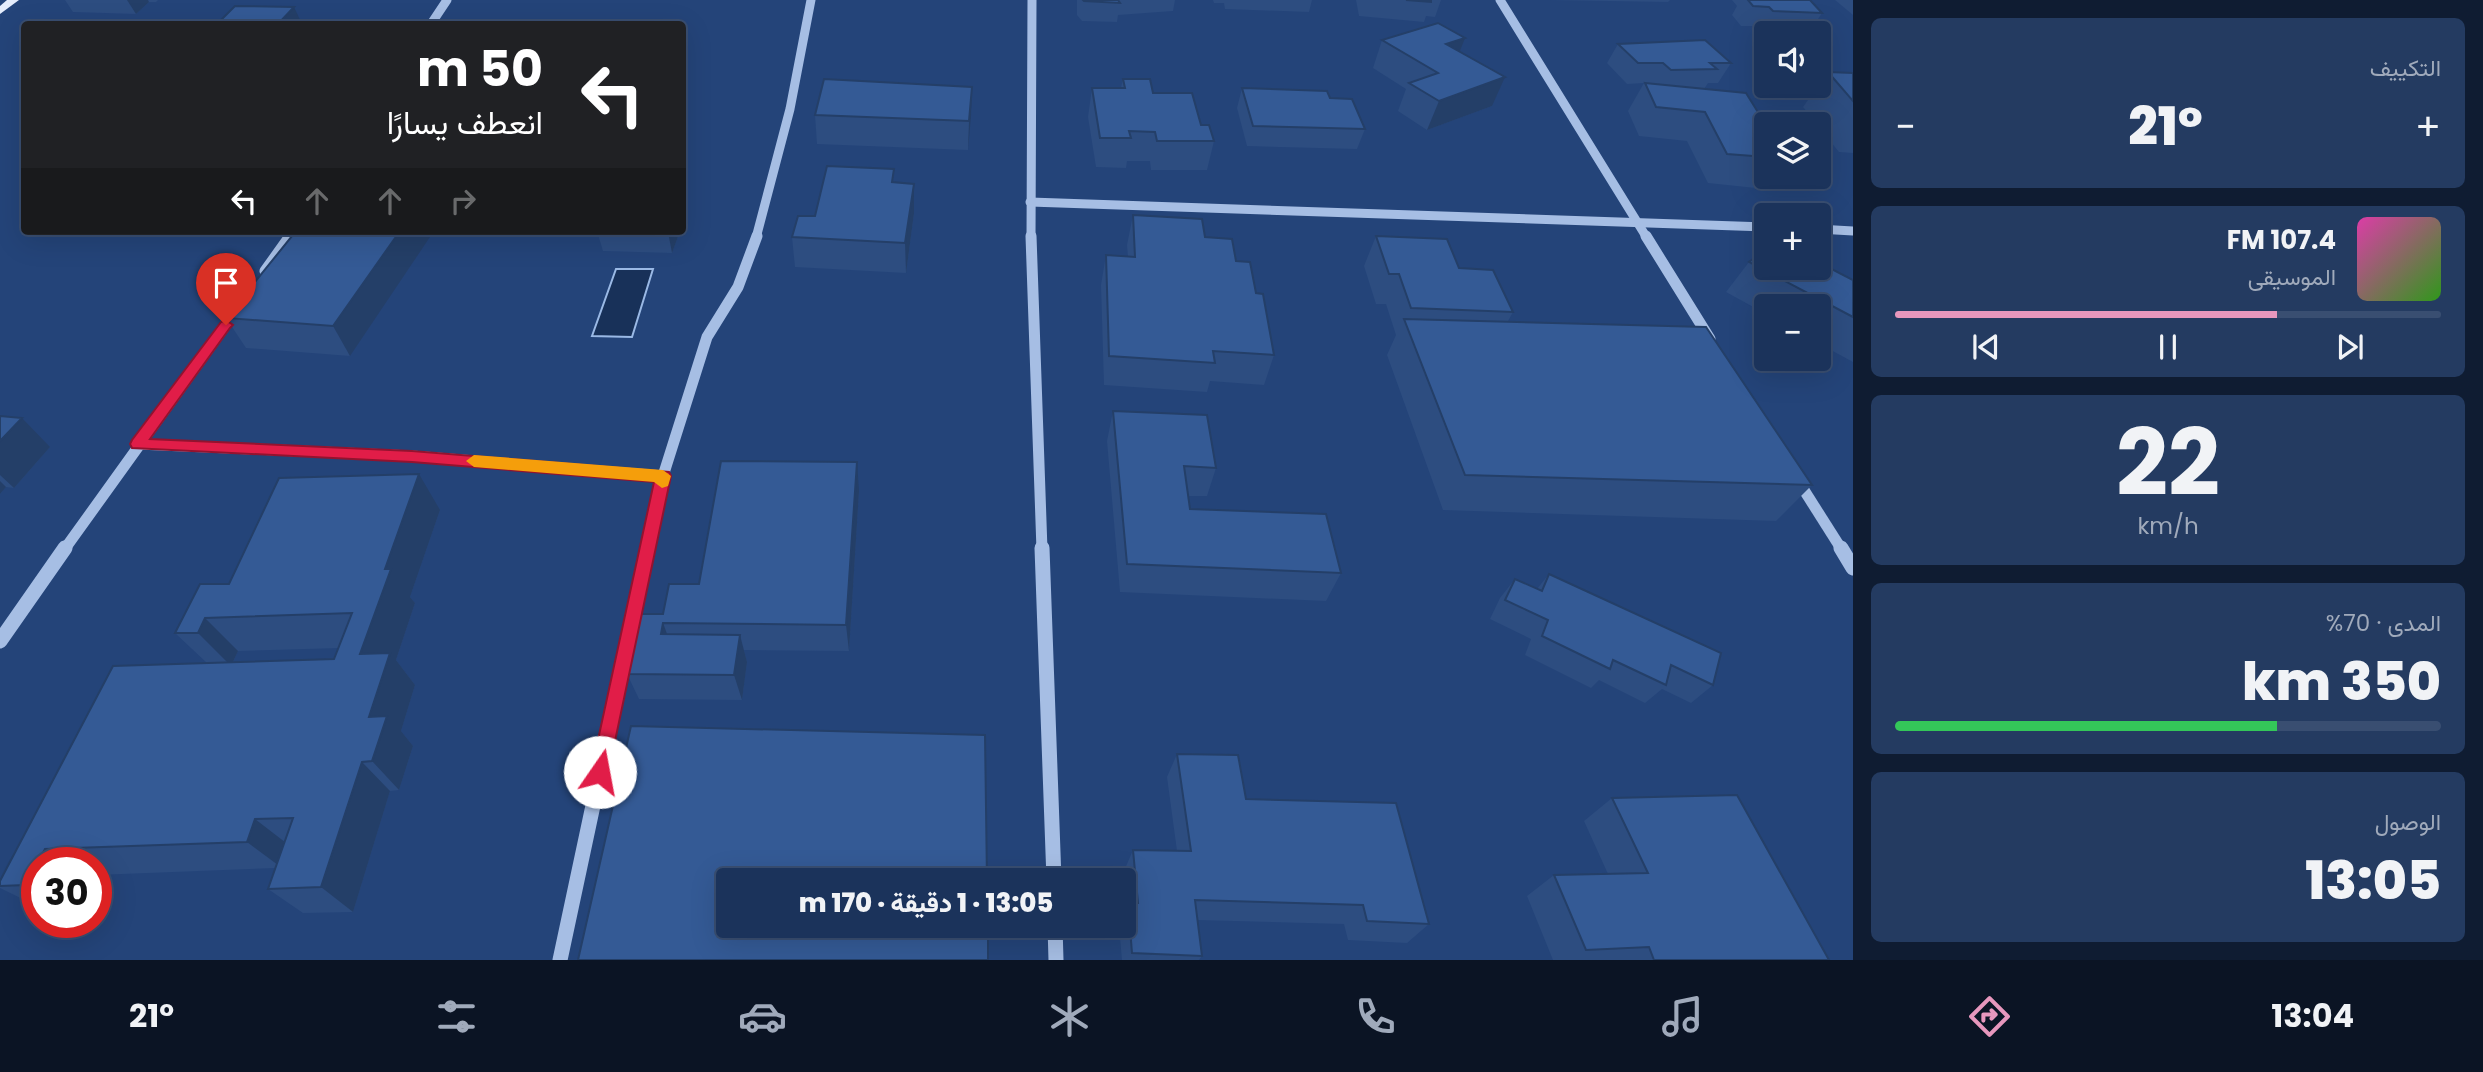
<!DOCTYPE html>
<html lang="ar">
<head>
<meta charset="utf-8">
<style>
	body { margin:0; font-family:Poppins,Vazirmatn,sans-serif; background:#243b61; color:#f1f3f6; direction:rtl; height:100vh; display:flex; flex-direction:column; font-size:26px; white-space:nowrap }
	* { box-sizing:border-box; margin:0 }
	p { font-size:23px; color:#a0aabb }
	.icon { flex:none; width:38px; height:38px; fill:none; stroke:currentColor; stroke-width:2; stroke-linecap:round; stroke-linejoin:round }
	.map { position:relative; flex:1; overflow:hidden; direction:ltr }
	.drawer { display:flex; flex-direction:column; gap:18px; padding:18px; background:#0f1c32; width:630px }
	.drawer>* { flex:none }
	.hud { position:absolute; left:21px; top:21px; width:665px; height:214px; border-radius:7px; box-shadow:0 7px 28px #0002,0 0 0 2px #394e71; direction:rtl; background:#202124; color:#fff; overflow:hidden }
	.controls { position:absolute; left:1754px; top:21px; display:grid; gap:14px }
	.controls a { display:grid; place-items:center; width:77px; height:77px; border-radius:7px; background:#1b335b; box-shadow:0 7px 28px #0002,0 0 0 2px #394e71; font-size:35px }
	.speed { position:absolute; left:21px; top:847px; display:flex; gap:14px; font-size:35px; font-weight:700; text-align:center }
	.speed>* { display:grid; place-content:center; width:91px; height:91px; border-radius:50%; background:#1b335b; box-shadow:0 7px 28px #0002,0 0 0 2px #394e71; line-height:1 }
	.speed .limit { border:10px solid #d22; background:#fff; color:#111 }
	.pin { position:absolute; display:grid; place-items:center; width:60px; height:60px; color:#fff; margin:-72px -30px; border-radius:50% 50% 50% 0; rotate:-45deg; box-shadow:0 0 7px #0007 }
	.pin .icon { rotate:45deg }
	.me { position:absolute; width:77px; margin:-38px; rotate:12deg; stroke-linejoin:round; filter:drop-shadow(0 0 5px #0008) }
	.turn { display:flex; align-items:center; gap:24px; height:147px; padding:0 28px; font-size:32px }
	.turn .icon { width:91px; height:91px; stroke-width:2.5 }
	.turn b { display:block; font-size:49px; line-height:60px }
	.lanes { display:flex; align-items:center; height:66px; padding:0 28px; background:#0003; justify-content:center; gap:35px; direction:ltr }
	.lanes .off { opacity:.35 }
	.big { font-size:52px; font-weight:800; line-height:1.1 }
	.drawer .card { flex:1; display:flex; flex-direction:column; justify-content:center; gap:10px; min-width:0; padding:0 24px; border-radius:10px; background:#243b61 }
	.drawer .dial { align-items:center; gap:0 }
	.dial b { font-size:91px; line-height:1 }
	.song { display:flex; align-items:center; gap:21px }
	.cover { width:84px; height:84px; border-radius:10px; background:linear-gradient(135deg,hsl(320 70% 55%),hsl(110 70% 35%)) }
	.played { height:7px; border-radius:4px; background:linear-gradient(90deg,#e797bd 70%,#394e71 70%) }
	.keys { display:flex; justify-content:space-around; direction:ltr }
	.heat { display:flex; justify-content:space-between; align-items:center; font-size:38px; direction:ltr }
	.charge { height:10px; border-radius:5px; background:linear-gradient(90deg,#34c759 70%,#394e71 0) }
	.trip { position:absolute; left:716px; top:868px; width:420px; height:70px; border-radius:7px; background:#1b335b; box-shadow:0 7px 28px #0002,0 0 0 2px #394e71; font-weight:800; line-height:70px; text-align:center; direction:rtl }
	.tab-bar { display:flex; height:112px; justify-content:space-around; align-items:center; background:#0b1424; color:#a0aabb }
	.tab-bar .icon { width:49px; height:49px }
	.tab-bar .current { color:#e797bd }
	.tab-bar b { font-size:32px; color:#f1f3f6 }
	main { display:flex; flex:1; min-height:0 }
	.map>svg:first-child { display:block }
	.water { fill:#183159; stroke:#9ab9e5; stroke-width:2 }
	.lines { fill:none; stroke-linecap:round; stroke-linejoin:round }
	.minor-far2 { stroke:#a6bee4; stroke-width:9 }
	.minor-far1 { stroke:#a6bee4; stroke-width:11 }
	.minor { stroke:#a6bee4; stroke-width:15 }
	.major { fill:#e5edfc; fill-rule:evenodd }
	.wall { fill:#2d4d80; fill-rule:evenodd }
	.shaded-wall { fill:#243f68 }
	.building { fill:#345a95; stroke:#243f68; stroke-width:2 }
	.route { fill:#e11d48; stroke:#92132f; stroke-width:2 }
	.slow { fill:#f59e0b }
</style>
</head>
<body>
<main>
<section class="drawer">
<div class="card"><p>التكييف</p>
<div class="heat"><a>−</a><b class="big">21°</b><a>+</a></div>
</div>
<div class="card">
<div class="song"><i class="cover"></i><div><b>107.4 FM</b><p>الموسيقى</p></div></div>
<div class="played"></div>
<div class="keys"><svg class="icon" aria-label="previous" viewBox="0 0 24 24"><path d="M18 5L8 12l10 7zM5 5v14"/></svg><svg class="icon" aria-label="pause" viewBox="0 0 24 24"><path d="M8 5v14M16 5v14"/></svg><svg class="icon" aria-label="next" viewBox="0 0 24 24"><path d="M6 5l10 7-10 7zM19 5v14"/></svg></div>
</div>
<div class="card dial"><b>22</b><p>km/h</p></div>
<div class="card"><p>المدى · 70%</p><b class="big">350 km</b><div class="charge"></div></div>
<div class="card"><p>الوصول</p><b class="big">13:05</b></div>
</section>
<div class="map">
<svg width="1853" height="960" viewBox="0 0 1853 960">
	<rect width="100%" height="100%" fill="#244479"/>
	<polygon class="water" points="616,269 653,269 632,337 592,336"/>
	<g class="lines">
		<g class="minor-far2">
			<polyline points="1500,0 1647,238"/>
			<polyline points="431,24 447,0"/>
			<polyline points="1030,202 1766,227"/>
			<polyline points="1818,229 1853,231"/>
			<polyline points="289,238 294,231"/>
			<polyline points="756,238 790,109 811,0"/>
			<polyline points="1031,238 1032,0"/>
		</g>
		<g class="minor-far1">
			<polyline points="1031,236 1042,550"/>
			<polyline points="1646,236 1710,339"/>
			<polyline points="265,271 290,236"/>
			<polyline points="138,444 412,456 663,476"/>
			<polyline points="1797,479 1842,550"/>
			<polyline points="64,550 238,308"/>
			<polyline points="647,550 663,476 707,337 738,287 757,236"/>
		</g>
		<g class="minor">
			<polyline points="1042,548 1054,880"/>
			<polyline points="1841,548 1853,568"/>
			<polyline points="0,641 65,548"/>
			<polyline points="1055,926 1056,960"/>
			<polyline points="560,960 648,548"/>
		</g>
		<polygon class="major" points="7,0 19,0 0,14 0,6"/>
	</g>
	<g class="wall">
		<polygon points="65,0 158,0 156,2 149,2 136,14 73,12"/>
		<polygon points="1077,0 1175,0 1173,11 1118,15 1117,22 1082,21 1077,15"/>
		<polygon points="1213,0 1312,0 1309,12 1225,9 1224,3 1214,3"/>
		<polygon points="1356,0 1441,0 1435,17 1426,16 1424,22 1359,16"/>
		<polygon points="1548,0 1670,0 1668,2"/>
		<polygon points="1732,0 1810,0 1822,13 1809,33 1760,30 1757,26 1741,26 1732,15 1737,6"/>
		<polygon points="1835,0 1853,0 1853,15"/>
		<polygon points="1382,40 1460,52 1492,106 1427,130 1398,111 1406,89 1373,68"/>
		<polygon points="1618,44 1731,63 1718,83 1708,83 1704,89 1766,125 1766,177 1773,177 1765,189 1708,183 1687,141 1639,136 1628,111 1644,83 1627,84 1607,63"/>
		<polygon points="1828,72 1853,73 1853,153 1839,152 1818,126 1818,124 1817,124 1803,107"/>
		<polygon points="1123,79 1153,93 1201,125 1214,141 1207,170 1151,170 1150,161 1127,161 1126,168 1096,167 1088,117 1092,88 1121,88"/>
		<polygon points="972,87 968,150 817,144 815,115"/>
		<polygon points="1242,88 1330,98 1365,129 1357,149 1247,146 1237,108"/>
		<polygon points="895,183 914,184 914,213 906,273 795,267 792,237 815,216"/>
		<polygon points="1133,215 1205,237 1236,261 1256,293 1274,355 1264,385 1210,381 1207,392 1104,385 1101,285 1106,255 1128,257 1127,245"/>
		<polygon points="296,231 350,356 246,348 226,318"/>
		<polygon points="597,231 680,231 672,253 603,251"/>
		<polygon points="1376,236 1459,268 1513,312 1508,321 1812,485 1776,521 1443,510 1387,355 1396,335 1386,304 1376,304 1364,266"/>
		<polygon points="1749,262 1853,280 1853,362 1818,343 1818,306 1766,306 1766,314 1726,292"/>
		<polygon points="1113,411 1216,468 1207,496 1188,496 1190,509 1341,573 1326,601 1120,592 1107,441"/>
		<polygon points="0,416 50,447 14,488 6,487 0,494"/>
		<polygon points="859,491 849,651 744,650 747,662 742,700 639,699 627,674 663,614 699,584"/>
		<path d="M440,510l-30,87 5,6 -19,57 19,25 -14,46 12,15 -14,44 -9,1 -37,121 -50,1 -35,-24 7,-21 -179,7v-12h-59v43l-37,-18v-7l207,-218 -32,-30 54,-49zM339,648l-5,11 -101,3 5,-11z"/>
		<polygon points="1549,574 1713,685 1691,703 1662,689 1645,703 1599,680 1591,688 1525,655 1531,639 1490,619 1500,598 1515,579 1537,589"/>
		<polygon points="1177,754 1246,799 1429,924 1407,943 1348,940 1344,924 1197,920 1202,956 1199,960 1122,960 1119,926 1124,926 1124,912 1127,904 1124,871 1133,850 1177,851 1167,777"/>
		<polygon points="1612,798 1829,960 1553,960 1527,896 1554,875 1608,874 1584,821"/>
	</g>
	<g class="shaded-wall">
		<polygon points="127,0 148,0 149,2 136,14"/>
		<polygon points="294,7 302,24 278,24"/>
		<polygon points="1465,38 1454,66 1435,72 1446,44"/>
		<polygon points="1505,77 1492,106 1427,130 1439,101"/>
		<polygon points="972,87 971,116 968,150 969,121"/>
		<polygon points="914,184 914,213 906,273 905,243"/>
		<polygon points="682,191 686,210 682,222"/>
		<polygon points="400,231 434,231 350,356 333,326"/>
		<polygon points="668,231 680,231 672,253 668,232"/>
		<polygon points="22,418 50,447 14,488 0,475 0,441"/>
		<polygon points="857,462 859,491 849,651 846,625"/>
		<polygon points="419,474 440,510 410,597 415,603 396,660 415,685 401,731 413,746 399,790 372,761 360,654 385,569"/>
		<polygon points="0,481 6,487 0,494"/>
		<polygon points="205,618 238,651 231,666 198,633"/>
		<polygon points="663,623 673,650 661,634"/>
		<polygon points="740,635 747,662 742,700 734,675"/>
		<polygon points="362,762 390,791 353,912 321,887"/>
		<polygon points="255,819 290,846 282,868 247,842"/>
		<polygon points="45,849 69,863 38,863"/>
		<polygon points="37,864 37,891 26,885"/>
	</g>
	<g class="building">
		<polygon points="1083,0 1118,0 1120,3 1084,1"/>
		<polygon points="1406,0 1431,0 1431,2"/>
		<polygon points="1748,0 1810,0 1822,13 1773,11 1769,7 1753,6"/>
		<polygon points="235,6 294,7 278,24 217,24"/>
		<polygon points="1438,23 1465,38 1446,44 1505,77 1439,101 1409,83 1438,73 1382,40"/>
		<polygon points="1705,40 1731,63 1710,63 1717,69 1671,70 1663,63 1638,63 1618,44"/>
		<polygon points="1828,72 1853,73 1853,101"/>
		<polygon points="824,79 972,87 969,121 815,115"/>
		<polygon points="1123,79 1150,79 1153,93 1192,93 1201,125 1209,125 1214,141 1157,141 1155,132 1129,131 1131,138 1100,138 1092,88 1125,88"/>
		<polygon points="1645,83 1746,93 1766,125 1766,157 1727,154 1705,112 1656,107"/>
		<polygon points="1242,88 1327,91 1330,98 1352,99 1365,129 1253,126"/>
		<polygon points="827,166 894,169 892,182 914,184 905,243 792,237 798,216 815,216"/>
		<polygon points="1133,215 1202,219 1205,237 1232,239 1236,261 1250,262 1256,293 1263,294 1274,355 1213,351 1215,363 1109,356 1106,255 1135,257"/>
		<polygon points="296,231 400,231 333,326 226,318"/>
		<polygon points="624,231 668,231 668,232"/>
		<polygon points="1376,236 1447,239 1459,268 1493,270 1513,312 1411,308 1399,274 1389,274"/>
		<polygon points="1766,250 1766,268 1818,268 1818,262 1853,280 1853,317 1749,262"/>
		<polygon points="1404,319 1706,327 1812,485 1465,475"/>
		<polygon points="1113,411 1207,415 1216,468 1184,466 1190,509 1326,514 1341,573 1127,564"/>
		<polygon points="0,416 22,418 0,441"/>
		<polygon points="721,461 857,462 846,625 663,623 661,634 740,635 734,675 627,674 640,614 663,614 669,584 699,584"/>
		<polygon points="419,474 385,569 391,569 360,654 390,653 369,717 387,716 372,761 362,762 321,887 268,889 293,818 255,819 247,842 45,849 26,885 0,886 0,881 113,666 334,659 352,613 205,618 198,633 175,633 200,584 229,584 279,478"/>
		<polygon points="1549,574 1721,653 1713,685 1671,665 1666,685 1613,660 1610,669 1542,636 1548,620 1505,600 1515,579 1542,591"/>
		<polygon points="631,726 985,735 987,880 728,880 728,926 988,926 988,960 578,960"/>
		<polygon points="1177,754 1238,755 1246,799 1396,803 1429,924 1367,921 1363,905 1195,900 1202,956 1132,953 1128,903 1138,903 1133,850 1191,851"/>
		<polygon points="1737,795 1829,960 1654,960 1649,947 1586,950 1554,875 1648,873 1612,798"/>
	</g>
	<polygon class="route" points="226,320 233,325 230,328 150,439 412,451 669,472 671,476 607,779 600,781 593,779 591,772 654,482 412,462 132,448 130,444 132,440 221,322"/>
	<polygon class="slow" points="474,455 663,470 671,476 668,486 662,488 654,482 474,467 466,461"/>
</svg>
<div class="controls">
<a><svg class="icon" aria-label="sound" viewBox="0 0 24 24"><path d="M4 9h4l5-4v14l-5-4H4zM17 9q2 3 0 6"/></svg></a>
<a><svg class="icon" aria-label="layers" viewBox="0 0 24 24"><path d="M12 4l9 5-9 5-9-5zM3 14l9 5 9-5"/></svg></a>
<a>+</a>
<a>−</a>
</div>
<div class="speed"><div class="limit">30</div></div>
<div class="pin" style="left:226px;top:325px;background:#d93025"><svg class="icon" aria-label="arrive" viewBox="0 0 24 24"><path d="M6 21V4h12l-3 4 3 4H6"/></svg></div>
<svg class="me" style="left:600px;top:772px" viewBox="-20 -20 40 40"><circle r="19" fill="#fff"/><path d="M0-13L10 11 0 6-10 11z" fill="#e11d48"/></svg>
<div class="trip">13:05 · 1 دقيقة · 170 m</div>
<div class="hud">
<div class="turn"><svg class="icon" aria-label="left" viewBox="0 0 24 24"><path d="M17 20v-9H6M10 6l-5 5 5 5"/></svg><div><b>50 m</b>انعطف يسارًا</div></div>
<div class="lanes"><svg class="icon" aria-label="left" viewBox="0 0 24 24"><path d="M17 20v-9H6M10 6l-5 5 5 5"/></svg><svg class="icon off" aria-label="ahead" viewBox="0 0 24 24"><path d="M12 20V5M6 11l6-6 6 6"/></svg><svg class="icon off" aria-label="ahead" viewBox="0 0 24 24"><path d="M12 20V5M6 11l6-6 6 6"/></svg><svg class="icon off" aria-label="right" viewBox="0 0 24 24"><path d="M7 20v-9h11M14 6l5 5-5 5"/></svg></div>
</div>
</div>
</main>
<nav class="tab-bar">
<b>13:04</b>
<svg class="icon current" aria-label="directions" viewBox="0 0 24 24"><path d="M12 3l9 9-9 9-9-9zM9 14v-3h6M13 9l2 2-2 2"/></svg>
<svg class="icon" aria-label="music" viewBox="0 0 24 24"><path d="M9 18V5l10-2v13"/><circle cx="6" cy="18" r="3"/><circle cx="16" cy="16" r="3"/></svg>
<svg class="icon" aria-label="phone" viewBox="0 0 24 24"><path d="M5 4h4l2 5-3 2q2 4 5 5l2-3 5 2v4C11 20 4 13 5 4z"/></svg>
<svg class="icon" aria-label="climate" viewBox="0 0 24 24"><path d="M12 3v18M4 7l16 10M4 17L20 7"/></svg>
<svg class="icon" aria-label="car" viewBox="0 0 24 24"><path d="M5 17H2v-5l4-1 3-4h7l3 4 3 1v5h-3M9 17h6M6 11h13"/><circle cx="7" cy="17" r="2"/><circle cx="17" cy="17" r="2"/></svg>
<svg class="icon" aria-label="filters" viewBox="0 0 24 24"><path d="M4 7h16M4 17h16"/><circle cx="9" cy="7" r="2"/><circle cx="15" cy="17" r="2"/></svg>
<b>21°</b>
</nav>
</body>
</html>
